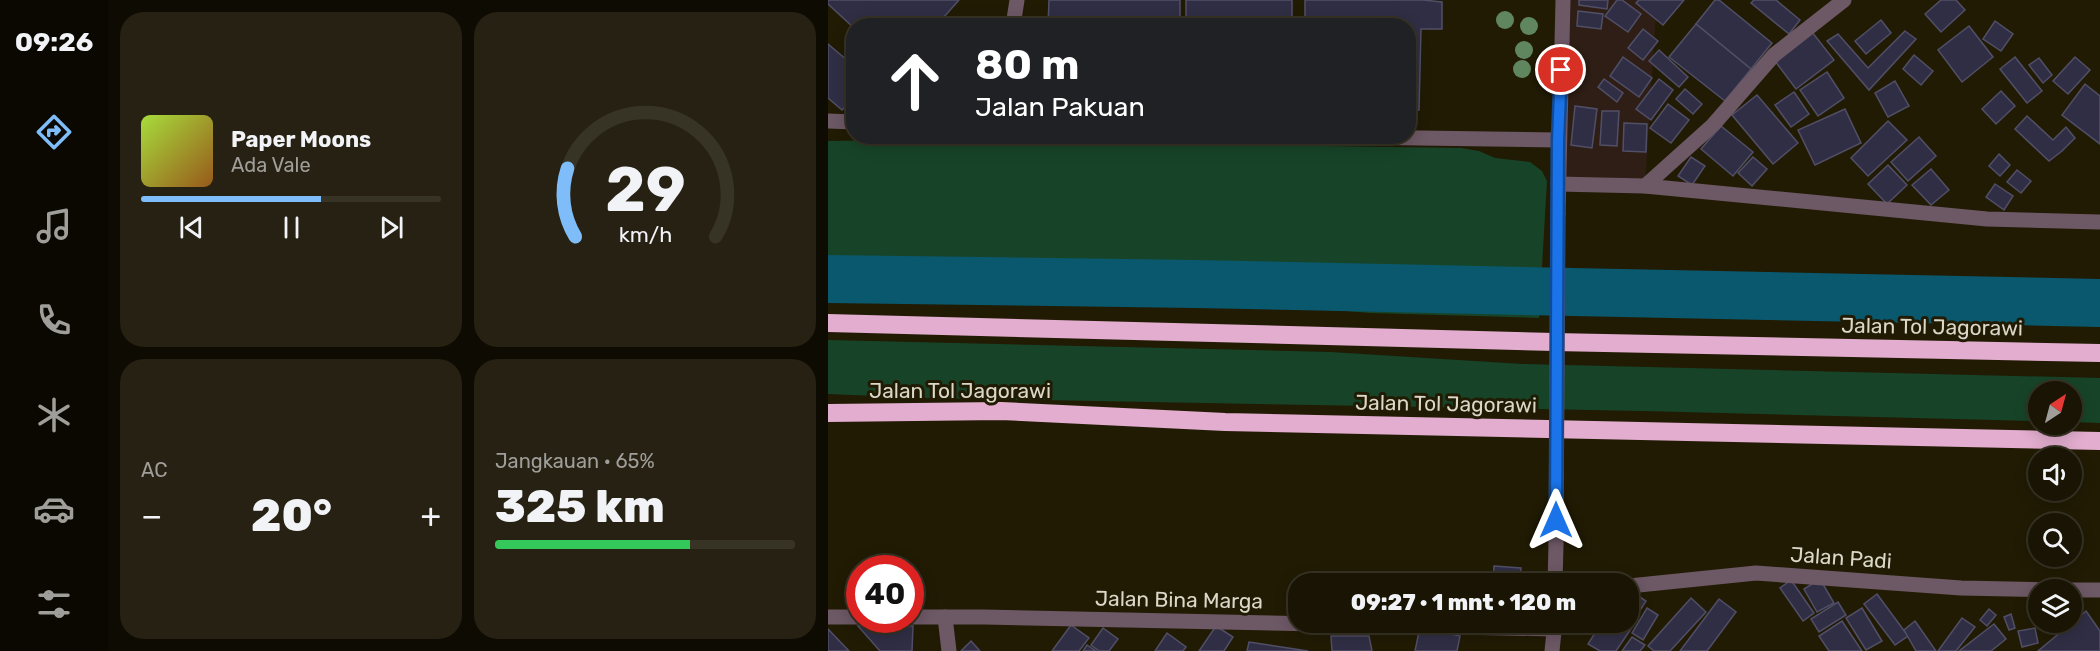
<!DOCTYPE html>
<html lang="id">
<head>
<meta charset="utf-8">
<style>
	body { margin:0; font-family:Rubik,sans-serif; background:#262112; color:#f1f3f6; height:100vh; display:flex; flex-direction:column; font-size:22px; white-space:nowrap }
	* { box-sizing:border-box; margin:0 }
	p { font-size:20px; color:#9f9e9a }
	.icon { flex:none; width:33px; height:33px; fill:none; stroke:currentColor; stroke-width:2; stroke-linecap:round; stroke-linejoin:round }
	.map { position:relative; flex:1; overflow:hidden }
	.panel { display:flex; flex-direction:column; gap:12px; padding:12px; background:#0e0b02; width:720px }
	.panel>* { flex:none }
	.guide { position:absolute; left:18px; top:18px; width:570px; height:126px; border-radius:24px; box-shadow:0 3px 15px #0003,0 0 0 2px #373325; background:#202124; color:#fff; overflow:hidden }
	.needle { width:39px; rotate:36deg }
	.fabs { position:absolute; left:1200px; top:381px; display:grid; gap:12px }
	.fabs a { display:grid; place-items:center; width:54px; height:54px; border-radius:50%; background:#191403; box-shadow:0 3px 15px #0003,0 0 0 2px #373325; font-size:30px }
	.speed { position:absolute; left:18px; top:555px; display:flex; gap:12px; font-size:30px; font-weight:700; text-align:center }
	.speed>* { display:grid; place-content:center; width:78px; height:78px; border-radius:50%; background:#191403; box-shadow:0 3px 15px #0003,0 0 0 2px #373325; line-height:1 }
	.speed .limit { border:9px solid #d22; background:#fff; color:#111 }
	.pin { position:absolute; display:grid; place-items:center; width:51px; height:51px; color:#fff; margin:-26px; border:3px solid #fff; border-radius:50%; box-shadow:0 2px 6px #0007 }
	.me { position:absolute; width:66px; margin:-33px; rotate:0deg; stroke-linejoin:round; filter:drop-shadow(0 0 4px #0008) }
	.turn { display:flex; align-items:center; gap:21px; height:126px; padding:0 30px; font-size:27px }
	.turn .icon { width:78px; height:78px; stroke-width:2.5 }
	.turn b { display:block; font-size:42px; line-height:51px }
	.big { font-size:45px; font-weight:800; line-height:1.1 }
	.panel .widget { flex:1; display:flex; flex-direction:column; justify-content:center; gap:9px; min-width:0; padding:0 21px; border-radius:24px; background:#262112 }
	.panel .dial { align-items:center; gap:0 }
	.dial svg { height:156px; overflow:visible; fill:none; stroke:#373325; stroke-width:7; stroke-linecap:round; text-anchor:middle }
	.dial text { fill:#f1f3f6; stroke:none }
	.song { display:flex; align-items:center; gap:18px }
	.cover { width:72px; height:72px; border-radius:9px; background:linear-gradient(135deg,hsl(80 70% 55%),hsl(30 70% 35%)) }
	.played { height:6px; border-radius:3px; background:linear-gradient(90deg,#7ebdf9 60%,#373325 60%) }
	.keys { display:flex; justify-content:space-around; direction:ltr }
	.heat { display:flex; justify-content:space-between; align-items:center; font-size:33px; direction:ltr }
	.charge { height:9px; border-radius:4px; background:linear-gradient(90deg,#34c759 65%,#373325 0) }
	.panel .tiles { flex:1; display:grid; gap:12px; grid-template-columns:repeat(2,1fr) }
	.trip { position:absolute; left:460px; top:573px; width:351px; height:60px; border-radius:24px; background:#191403; box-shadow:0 3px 15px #0003,0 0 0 2px #373325; font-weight:800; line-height:60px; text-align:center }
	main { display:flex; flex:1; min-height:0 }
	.dock { display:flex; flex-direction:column; width:108px; justify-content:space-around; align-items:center; background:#0a0801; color:#9f9e9a }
	.dock .icon { width:42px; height:42px }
	.dock .on { color:#7ebdf9 }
	.dock b { font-size:27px; color:#f1f3f6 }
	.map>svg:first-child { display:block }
	.commercial { fill:#2e1e15 }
	.green { fill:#174428 }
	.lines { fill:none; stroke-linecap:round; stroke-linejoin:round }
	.river { stroke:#0a586d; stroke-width:48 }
	.building { fill:#302e44; stroke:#514f67; stroke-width:1.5 }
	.service { stroke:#6d5865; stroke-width:15 }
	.minor { stroke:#6d5865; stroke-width:15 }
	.tertiary { stroke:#6d5865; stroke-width:15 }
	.motorway { stroke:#e2adce; stroke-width:18 }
	.tertiary-bridge { stroke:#6d5865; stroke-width:15 }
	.tree { fill:#5f865e }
	.route-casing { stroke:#114b97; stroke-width:15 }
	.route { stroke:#1a73e8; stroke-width:10 }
	.labels { text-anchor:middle; stroke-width:6; stroke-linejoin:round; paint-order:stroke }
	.street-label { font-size:21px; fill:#dbd7c9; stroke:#211b04 }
</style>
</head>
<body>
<main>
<nav class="dock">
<b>09:26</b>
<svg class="icon on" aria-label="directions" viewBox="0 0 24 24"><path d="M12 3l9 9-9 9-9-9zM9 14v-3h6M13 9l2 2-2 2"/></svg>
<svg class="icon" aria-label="music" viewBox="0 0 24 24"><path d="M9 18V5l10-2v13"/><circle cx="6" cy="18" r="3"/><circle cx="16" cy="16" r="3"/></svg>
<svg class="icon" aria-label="phone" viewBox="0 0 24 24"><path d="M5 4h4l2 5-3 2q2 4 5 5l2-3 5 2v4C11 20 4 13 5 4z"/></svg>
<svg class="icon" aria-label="climate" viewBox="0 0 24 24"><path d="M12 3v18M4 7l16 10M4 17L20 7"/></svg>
<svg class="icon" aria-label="car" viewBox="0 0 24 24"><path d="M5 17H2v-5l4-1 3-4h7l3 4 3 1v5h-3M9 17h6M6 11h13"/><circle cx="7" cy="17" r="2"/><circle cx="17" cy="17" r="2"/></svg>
<svg class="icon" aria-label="filters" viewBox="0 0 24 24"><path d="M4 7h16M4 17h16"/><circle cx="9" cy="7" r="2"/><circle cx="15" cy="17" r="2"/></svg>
</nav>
<section class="panel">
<div class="tiles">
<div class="widget">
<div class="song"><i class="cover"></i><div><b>Paper Moons</b><p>Ada Vale</p></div></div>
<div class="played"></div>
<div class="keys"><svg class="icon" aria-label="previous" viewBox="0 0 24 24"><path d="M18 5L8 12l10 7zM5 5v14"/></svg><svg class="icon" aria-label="pause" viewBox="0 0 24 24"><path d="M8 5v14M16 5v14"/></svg><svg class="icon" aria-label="next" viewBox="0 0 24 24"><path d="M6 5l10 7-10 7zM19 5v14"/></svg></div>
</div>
<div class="widget dial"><svg viewBox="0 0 100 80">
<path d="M14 69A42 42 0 1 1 86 69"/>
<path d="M14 69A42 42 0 0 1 10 34" stroke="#7ebdf9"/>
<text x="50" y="56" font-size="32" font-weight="700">29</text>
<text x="50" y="72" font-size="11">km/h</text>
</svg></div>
<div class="widget"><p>AC</p>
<div class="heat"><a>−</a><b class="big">20°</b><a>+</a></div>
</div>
<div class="widget"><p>Jangkauan · 65%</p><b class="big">325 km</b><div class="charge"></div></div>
</div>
</section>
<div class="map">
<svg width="1272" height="651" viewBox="0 0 1272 651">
	<rect width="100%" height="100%" fill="#211b04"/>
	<polygon class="commercial" points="735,0 829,0 817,186 730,184"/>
	<g class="green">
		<polygon points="73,140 633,148 651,151 667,158 702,162 714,171 719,181 711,318 542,313 366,298 0,289 0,141"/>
		<polygon points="0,340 502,352 694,364 1272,378 1272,423 1244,422 1244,392 1210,392 1210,421 816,411 100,398 0,394"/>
	</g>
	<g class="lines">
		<polyline class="river" points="0,279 367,284 1272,303"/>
	</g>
	<g class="building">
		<polygon points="0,0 131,0 108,26 26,26 26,28 0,4"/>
		<polygon points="221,0 352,0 352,26 220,26"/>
		<rect x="358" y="0" width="106" height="26"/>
		<polygon points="477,0 595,0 614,2 614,29 593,29 591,110 580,110 580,26 477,26"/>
		<polygon points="751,0 780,0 779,9 751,5"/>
		<polygon points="789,0 794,0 813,14 800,32 777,16"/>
		<polygon points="811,0 856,0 835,25 808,3"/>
		<polygon points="887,0 891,0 944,43 923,69 868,24"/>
		<polygon points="926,0 948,0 972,20 961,34 923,3"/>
		<polygon points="1113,0 1128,0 1137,10 1113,32 1097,14"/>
		<polygon points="750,11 775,14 773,29 749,26"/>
		<polygon points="1053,20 1063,33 1038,54 1027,41"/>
		<polygon points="1167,21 1185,34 1173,51 1155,39"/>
		<polygon points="868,24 923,69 897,101 841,57"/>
		<polygon points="1141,26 1165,57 1134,82 1110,50"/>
		<polygon points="815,29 830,41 815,60 800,48"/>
		<polygon points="1077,31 1088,39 1041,90 999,41 1010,34 1040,68"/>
		<polygon points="984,32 1006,60 968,89 947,61"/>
		<polygon points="0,44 26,66 26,98 14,110 0,98"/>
		<polygon points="831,50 860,77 851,87 821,61"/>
		<polygon points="1086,55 1105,71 1093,85 1075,69"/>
		<polygon points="795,57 824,78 811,97 782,76"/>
		<polygon points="1187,57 1214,91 1199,103 1172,69"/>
		<polygon points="1247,57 1262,70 1240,94 1225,81"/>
		<polygon points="1211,58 1224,75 1215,83 1201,65"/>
		<polygon points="999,72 1016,98 990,116 972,90"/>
		<polygon points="776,79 795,93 789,102 770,87"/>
		<polygon points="831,79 845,90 823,120 808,109"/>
		<polygon points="1067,81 1081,106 1060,117 1047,93"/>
		<polygon points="1257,84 1272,96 1272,144 1234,115"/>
		<polygon points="857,89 874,104 865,114 848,99"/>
		<polygon points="1173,91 1187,106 1168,124 1154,109"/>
		<polygon points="966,92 981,114 963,127 947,105"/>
		<polygon points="929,95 970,143 945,164 904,115"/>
		<polygon points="840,104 861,120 843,143 822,128"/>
		<polygon points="747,106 769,109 764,148 743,145"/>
		<polygon points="1017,109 1033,143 987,165 970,130"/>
		<polygon points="774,111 791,111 789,146 772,145"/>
		<polygon points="1199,116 1225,140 1238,127 1247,138 1234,151 1221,161 1187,129"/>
		<polygon points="1060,121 1079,140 1040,176 1023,158"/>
		<polygon points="796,123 819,124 818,152 795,151"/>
		<polygon points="893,126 925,152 905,176 873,149"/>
		<polygon points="1091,137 1108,156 1080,181 1063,162"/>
		<polygon points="1171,154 1182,165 1172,176 1161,166"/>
		<polygon points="863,157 877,166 864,185 850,176"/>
		<polygon points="925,157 939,169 924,186 910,173"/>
		<polygon points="1060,165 1079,185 1059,204 1040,184"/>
		<polygon points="1103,169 1121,190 1103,205 1084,185"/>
		<polygon points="1189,170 1203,181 1193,193 1179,182"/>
		<polygon points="1167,184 1185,196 1176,210 1158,197"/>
		<polygon points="666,566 693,568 692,584 665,584"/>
		<polygon points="992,579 1006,603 989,612 976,589"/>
		<polygon points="963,580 986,613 975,621 952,588"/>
		<polygon points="801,590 818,601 806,620 801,617"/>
		<polygon points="1049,594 1080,636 1067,645 1036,604"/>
		<polygon points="863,598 878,612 842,651 826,651 820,646"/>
		<polygon points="891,599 908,612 879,651 852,651"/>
		<polygon points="1010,602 1018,615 991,632 983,619"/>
		<polygon points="819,608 830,615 815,640 804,633"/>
		<polygon points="1034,608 1054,641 1038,650 1018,618"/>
		<polygon points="1161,609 1168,615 1159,626 1152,620"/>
		<polygon points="1258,611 1272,631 1272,651 1210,651"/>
		<polygon points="1183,614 1187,628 1181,630 1176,617"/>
		<polygon points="1134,618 1147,627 1128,651 1110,651"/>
		<polygon points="1014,621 1034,651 1001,651 991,636"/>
		<polygon points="1087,621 1108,651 1088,651 1076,630"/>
		<polygon points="774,622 800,622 805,626 788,651 772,651 760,644"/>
		<polygon points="1166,624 1178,639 1163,651 1131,651"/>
		<polygon points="243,625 261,638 251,651 224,651"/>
		<polygon points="30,626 85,626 84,651 52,651"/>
		<polygon points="388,626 405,637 396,651 371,651"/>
		<polygon points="592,627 632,636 629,651 587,651"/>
		<polygon points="275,628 290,639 281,651 271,651 263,645"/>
		<polygon points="1207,628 1210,643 1194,647 1190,631"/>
		<polygon points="0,629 21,651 0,651"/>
		<polygon points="339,633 358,647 355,651 327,651"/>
		<polygon points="503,636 541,636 544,651 504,651"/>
		<polygon points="804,637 817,645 812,651 794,651"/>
		<polygon points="143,641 152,651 133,651"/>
		<polygon points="421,642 480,651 419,651"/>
		<polygon points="259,645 268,651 255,651"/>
	</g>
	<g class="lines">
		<g class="service">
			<polyline points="185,26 189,0"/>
			<polyline points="117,617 121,651"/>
		</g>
		<g class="minor">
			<polyline points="0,121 26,122"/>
			<polyline points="449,136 730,140"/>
			<polyline points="730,184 817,186 1159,219 1272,222"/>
			<polyline points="817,186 885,125 946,55 1016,0"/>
		</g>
		<g class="tertiary">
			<polyline points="730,214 735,0"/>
			<polyline points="727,584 728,544"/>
			<polyline points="801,586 928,573 1133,588 1224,590"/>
			<polyline points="1244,590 1272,590"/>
			<polyline points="0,617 32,617"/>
			<polyline points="82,617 156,617 727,629"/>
			<polyline points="724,651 727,622"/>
		</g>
		<g class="motorway">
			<polyline points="0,323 726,342 1272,353"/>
			<polyline points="0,413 173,411 397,422 1272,441"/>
		</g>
		<polyline class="tertiary-bridge" points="728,544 730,214"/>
	</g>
	<g class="tree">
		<circle cx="677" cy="20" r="9"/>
		<circle cx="701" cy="26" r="9"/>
		<circle cx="696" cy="50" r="9"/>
		<circle cx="694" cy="69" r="9"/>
	</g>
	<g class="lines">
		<defs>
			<polyline id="route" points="728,520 730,140 733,70"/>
		</defs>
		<use href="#route" class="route-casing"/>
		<use href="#route" class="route"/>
	</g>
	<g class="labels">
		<g class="street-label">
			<text transform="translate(1104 327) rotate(1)" y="7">Jalan Tol Jagorawi</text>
			<text x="132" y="398">Jalan Tol Jagorawi</text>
			<text transform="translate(618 404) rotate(1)" y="7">Jalan Tol Jagorawi</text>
			<text transform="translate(1013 558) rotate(4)" y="7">Jalan Padi</text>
			<text transform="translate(351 600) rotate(1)" y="7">Jalan Bina Marga</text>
		</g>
	</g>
</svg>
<div class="fabs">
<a><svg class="needle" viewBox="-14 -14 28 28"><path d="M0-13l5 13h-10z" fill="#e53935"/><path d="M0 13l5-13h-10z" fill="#9f9e9a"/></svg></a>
<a><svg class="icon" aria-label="sound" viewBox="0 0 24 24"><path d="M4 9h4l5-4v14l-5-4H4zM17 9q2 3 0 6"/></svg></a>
<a><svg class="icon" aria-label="search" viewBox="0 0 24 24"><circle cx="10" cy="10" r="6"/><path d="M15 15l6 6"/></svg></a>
<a><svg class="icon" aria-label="layers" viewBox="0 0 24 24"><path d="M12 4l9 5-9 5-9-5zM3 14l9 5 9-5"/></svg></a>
</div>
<div class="speed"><div class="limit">40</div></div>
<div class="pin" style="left:733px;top:70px;background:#d93025"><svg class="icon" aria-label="arrive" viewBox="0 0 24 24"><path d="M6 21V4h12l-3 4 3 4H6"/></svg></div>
<svg class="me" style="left:728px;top:520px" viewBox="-20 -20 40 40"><path d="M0-17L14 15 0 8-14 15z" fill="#1a73e8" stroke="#fff" stroke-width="4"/></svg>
<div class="trip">09:27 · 1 mnt · 120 m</div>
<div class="guide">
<div class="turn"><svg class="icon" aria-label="ahead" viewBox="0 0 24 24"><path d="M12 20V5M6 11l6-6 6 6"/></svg><div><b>80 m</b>Jalan Pakuan</div></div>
</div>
</div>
</main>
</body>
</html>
